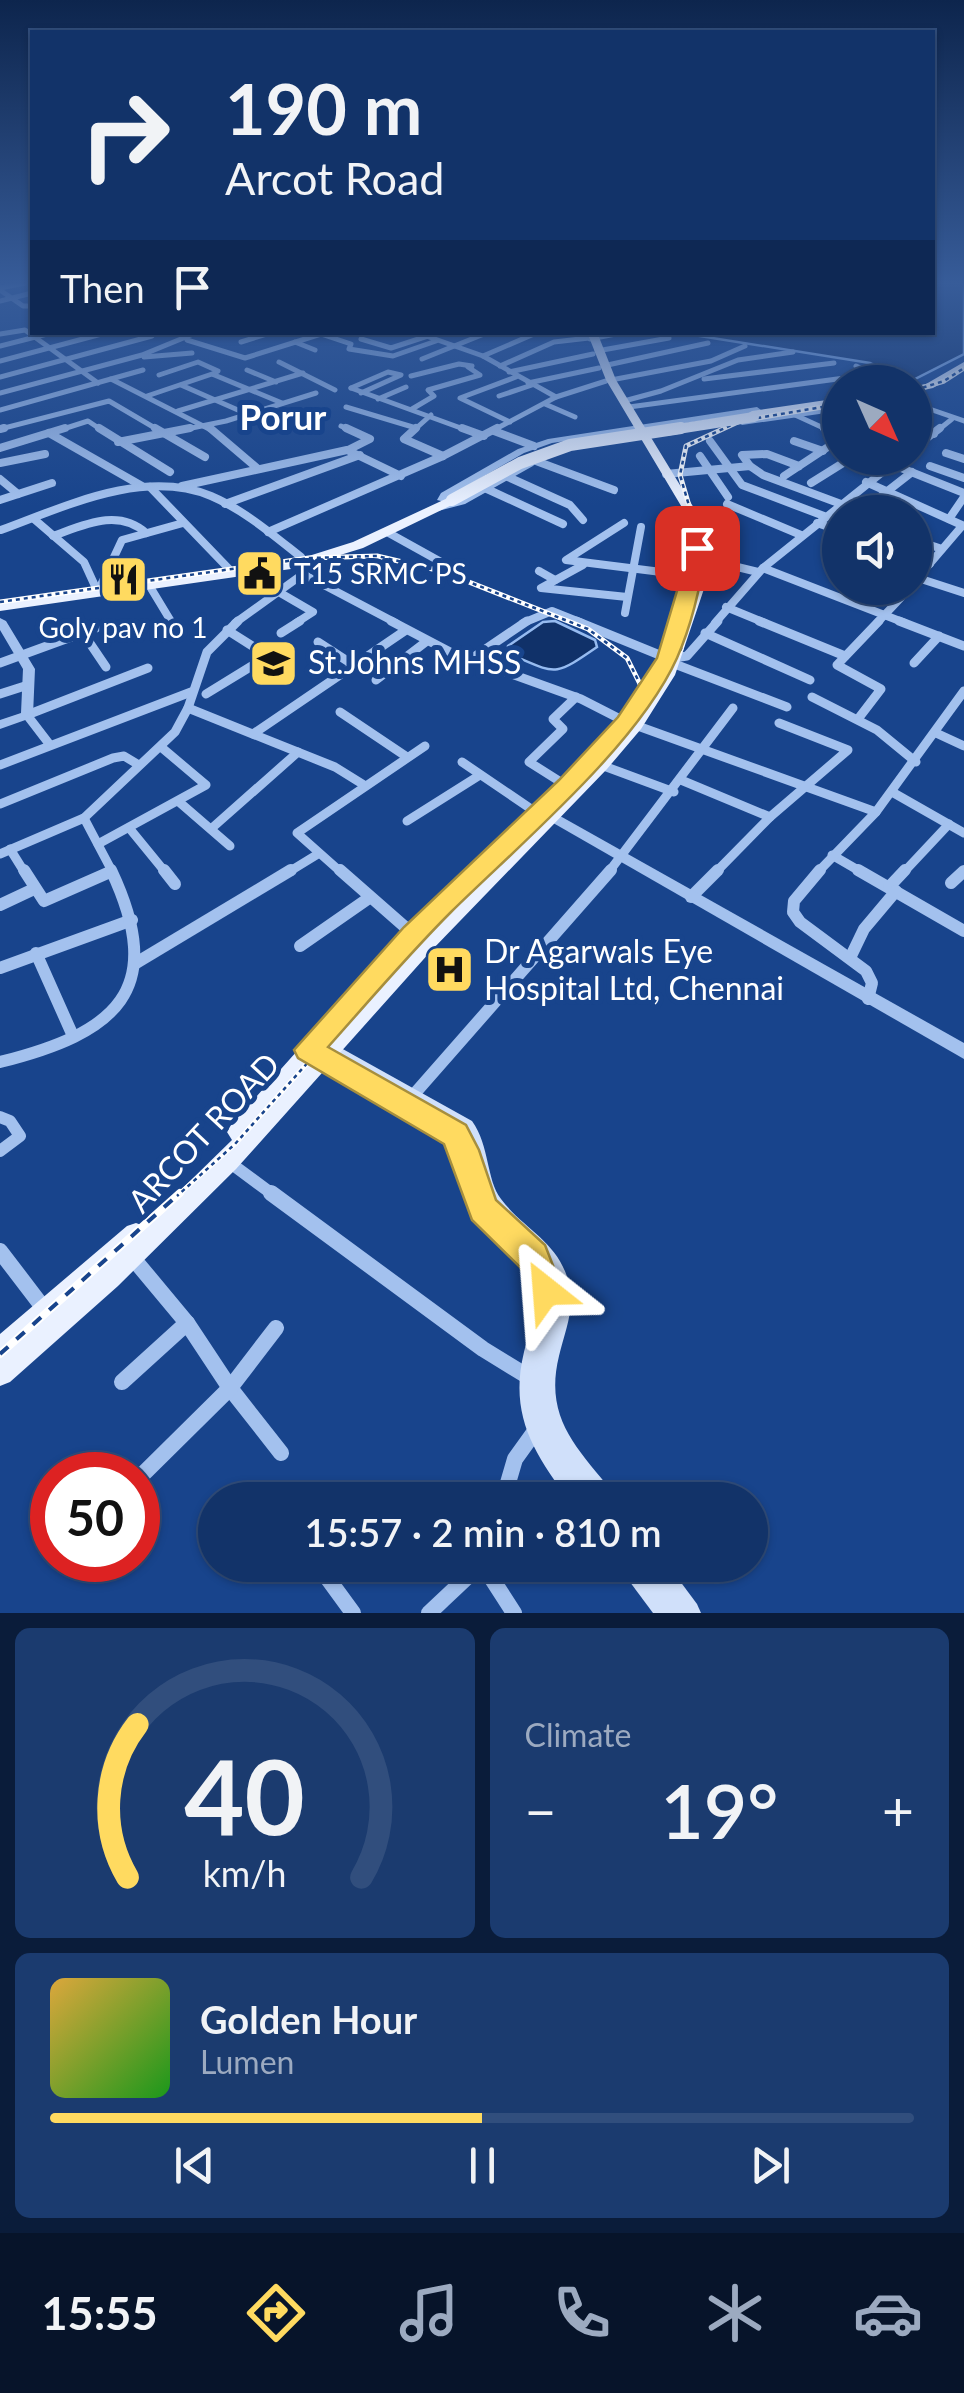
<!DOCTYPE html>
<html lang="en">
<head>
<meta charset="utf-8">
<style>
	body { margin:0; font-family:Lato,sans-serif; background:#1b3b6f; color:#f1f3f6; height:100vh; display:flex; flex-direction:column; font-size:38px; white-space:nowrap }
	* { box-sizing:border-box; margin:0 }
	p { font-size:32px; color:#9caac0 }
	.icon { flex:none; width:55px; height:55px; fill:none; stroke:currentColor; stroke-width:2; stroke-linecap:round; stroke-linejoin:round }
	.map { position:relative; height:1613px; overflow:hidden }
	.panel { display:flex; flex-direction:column; gap:15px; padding:15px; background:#0a1c3a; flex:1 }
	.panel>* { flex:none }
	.hud { position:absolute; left:30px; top:30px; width:905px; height:305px; border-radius:0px; box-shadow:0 2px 8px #0004,0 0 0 2px #314e7d; background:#123369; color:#f1f3f6; overflow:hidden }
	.needle { width:65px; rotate:135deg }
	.fabs { position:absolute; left:822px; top:365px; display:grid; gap:20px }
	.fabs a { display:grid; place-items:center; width:110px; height:110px; border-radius:50%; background:#123369; box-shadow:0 2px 8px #0004,0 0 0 2px #314e7d; font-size:50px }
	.speed { position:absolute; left:30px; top:1452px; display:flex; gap:20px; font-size:50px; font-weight:700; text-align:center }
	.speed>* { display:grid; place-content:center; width:130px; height:130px; border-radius:50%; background:#123369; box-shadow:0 2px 8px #0004,0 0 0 2px #314e7d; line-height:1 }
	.speed .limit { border:15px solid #d22; background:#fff; color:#111 }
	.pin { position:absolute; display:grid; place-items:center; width:85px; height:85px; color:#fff; margin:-42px; border-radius:20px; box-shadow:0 5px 15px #0006 }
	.me { position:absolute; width:110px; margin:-55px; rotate:332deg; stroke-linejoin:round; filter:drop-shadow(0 0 8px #0008) }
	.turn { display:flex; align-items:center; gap:35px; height:210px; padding:0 30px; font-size:45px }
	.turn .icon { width:130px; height:130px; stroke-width:2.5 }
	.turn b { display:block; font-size:70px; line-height:85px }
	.then { display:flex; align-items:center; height:95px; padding:0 30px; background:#0003; gap:20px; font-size:38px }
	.big { font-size:75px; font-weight:600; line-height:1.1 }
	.panel .widget { flex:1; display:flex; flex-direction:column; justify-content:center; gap:15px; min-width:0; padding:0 35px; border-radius:15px; background:#1b3b6f }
	.panel .dial { align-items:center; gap:0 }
	.dial svg { height:260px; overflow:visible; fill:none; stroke:#314e7d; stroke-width:7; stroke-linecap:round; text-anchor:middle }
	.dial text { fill:#f1f3f6; stroke:none }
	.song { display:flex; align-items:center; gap:30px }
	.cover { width:120px; height:120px; border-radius:15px; background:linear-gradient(135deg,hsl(40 70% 55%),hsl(120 70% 35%)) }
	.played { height:10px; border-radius:5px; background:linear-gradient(90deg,#ffda60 50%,#314e7d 50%) }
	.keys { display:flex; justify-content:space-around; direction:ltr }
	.heat { display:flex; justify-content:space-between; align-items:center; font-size:55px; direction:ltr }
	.panel .tiles { flex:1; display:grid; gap:15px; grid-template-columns:1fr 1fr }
	.widget:last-child { grid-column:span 2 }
	.trip { position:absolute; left:198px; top:1482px; width:570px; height:100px; border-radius:50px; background:#123369; box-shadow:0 2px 8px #0004,0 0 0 2px #314e7d; font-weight:600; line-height:100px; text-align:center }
	.dock { display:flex; height:160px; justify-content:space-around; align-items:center; background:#07142a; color:#9caac0 }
	.dock .icon { width:70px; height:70px }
	.dock .selected { color:#ffda60 }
	.dock b { font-size:45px; color:#f1f3f6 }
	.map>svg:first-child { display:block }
	.water { fill:#103169; stroke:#96bbf0; stroke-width:2.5 }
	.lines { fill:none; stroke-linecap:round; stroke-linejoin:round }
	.minor-far4 { stroke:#a3c1ee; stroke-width:5 }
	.minor-far3 { stroke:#a3c1ee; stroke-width:8 }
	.minor-far2 { stroke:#a3c1ee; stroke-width:9 }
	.minor-far1 { stroke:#a3c1ee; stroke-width:12 }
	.minor { stroke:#a3c1ee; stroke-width:16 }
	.tertiary { fill:#a3c1ee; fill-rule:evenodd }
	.secondary { fill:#d0e0fa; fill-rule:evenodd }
	.primary { fill:#eaf1ff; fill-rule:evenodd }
	.rail-far1-casing { stroke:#fff; stroke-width:5 }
	.rail-casing { stroke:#fff; stroke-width:8 }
	.rail-far1 { stroke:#18448c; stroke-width:2.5; stroke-dasharray:4; stroke-linecap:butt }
	.rail { stroke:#18448c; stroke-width:4; stroke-dasharray:11; stroke-linecap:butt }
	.primary-bridge-far1 { stroke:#eaf1ff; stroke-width:10 }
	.primary-bridge { stroke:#eaf1ff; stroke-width:12 }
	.route { fill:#ffda60; stroke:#a68e3e; stroke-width:2.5 }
	.labels { text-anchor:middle; stroke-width:10; stroke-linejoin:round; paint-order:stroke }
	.far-poi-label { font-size:28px; fill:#fff; stroke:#18448c; text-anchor:start }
	.poi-label { font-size:32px; fill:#fff; stroke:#18448c; text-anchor:start }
	.street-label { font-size:32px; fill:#fff; stroke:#18448c }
	.far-district-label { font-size:35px; font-weight:bold; fill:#fff; stroke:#18448c }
</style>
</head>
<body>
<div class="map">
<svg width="964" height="1613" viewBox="0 0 964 1613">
	<rect width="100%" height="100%" fill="#18448c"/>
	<g class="water">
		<polygon points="933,281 964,281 964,354 909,382 870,363 681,333 932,332"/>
		<path d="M555,621l40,19 2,7c-45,31 -40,27 -90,6l1,-7 35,-24z"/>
	</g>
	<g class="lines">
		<g class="minor-far4">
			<polyline points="0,288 25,283"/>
			<polyline points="0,290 23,306 32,306"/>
			<polyline points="0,301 32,293"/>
			<polyline points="415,332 483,356 556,397"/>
			<polyline points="0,334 25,330 98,383"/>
			<polyline points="361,339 391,348 440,332"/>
			<polyline points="590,339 626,332"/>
			<polyline points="187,340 245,358 321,334 351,344 349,349 393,356 436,341"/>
			<polyline points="241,342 273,332"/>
			<polyline points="295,342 315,350"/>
			<polyline points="0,346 55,332"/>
			<polyline points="597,351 669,338"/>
			<polyline points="483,356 534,334"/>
			<polyline points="144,357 192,353"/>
			<polyline points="422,359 489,332"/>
			<polyline points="0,361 109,332"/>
			<polyline points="279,362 335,390"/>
			<polyline points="500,366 554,342 589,338"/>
			<polyline points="603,366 708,343"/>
			<polyline points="856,366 892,382"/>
			<polyline points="247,370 276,382"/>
			<polyline points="509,372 593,354"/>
			<polyline points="159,375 198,362 218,371 213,374"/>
			<polyline points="411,376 459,364 472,366"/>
			<polyline points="0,377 152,336"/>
			<polyline points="111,379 213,431"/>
			<polyline points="704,379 834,363"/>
			<polyline points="611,380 711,361 745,346"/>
			<polyline points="528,383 599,368"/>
			<polyline points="181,385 247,414"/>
			<polyline points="351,388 469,431"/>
			<polyline points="351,388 388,372 401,375 361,393"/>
			<polyline points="0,393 142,355 198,332"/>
			<polyline points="147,396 212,374 282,403"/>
			<polyline points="499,396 532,385"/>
			<polyline points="378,399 406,387"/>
			<polyline points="624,401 661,391 738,360 793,352"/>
			<polyline points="545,404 575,417"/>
			<polyline points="915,404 964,421"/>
			<polyline points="346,407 416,428"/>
			<polyline points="629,407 852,377 880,377"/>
			<polyline points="412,409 434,396 428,390 480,375 468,367"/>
			<polyline points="0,410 143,370"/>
			<polyline points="178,411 303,373"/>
			<polyline points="793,414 830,431"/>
			<polyline points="510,422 460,398 516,377"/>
			<polyline points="341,426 351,431"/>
			<polyline points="915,428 923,431"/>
			<polyline points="0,429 109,401 160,431"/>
			<polyline points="57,431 88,421 103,431"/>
			<polyline points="177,431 226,421 316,393"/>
			<polyline points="413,431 431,415"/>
			<polyline points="492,431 556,397 606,381"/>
			<polyline points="937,431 952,419"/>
		</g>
		<g class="minor-far3">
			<polyline points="99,428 170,472"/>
			<polyline points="155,428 205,457"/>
			<polyline points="210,428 257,468"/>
			<polyline points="346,428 370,439 348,450"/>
			<polyline points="416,428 404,439 443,456"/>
			<polyline points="462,428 484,436"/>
			<polyline points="824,428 840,435"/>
			<polyline points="915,428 934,434"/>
			<polyline points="0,429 4,428"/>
			<polyline points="494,431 534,446"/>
			<polyline points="49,433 142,486"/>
			<polyline points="710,441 742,485 824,516"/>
			<polyline points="794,441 823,451"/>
			<polyline points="118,442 190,428"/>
			<polyline points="915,447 940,428"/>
			<polyline points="0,448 65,428"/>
			<polyline points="946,453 964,459"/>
			<polyline points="700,456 728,497"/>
			<polyline points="536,461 614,490"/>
			<polyline points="0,463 45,454"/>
			<polyline points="891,464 964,493"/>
			<polyline points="750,466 742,455 767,454 799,466"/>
			<polyline points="930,466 964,478"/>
			<polyline points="666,474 750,466 763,475 841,504"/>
			<polyline points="784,476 840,439"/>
			<polyline points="508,477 570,505 583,520"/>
			<polyline points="0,479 18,494"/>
			<polyline points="866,482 964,526"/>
			<polyline points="811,483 851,458"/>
			<polyline points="182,486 347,450 401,476"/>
			<polyline points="150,487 229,569"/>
			<polyline points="487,489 563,524"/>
			<polyline points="0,500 52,483"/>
			<polyline points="225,504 360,455"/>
			<polyline points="727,504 801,535"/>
			<polyline points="871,504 912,472"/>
			<polyline points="34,519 84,562 95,586"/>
			<polyline points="949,519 964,497"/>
			<polyline points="624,523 566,560 701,577"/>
			<polyline points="817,523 840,531"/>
			<path d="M1,530c63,-23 142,-62 210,-34 33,14 62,39 90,61"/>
			<polyline points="268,532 443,456 497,428"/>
			<polyline points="387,532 450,567"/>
			<path d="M53,536c31,-11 65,-28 93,-3"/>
			<polyline points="915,540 942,549"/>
			<polyline points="696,557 758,572"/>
			<polyline points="915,559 930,564"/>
			<polyline points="583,565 541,588 627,597"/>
			<polyline points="763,568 905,623"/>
			<polyline points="539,571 555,580"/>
			<polyline points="303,574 396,623"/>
			<polyline points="918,578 964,593"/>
			<polyline points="915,581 962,526"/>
			<polyline points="101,585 122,540 183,523"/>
			<polyline points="149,585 172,623"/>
			<polyline points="277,591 313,612 296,623"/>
			<polyline points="726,607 765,623"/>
			<polyline points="625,613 641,527"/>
			<polyline points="235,623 303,574"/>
			<polyline points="523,623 552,611 582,623"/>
			<polyline points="715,623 763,568 900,458"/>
			<polyline points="877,623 910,588"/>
		</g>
		<g class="minor-far2">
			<polyline points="170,621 173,625"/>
			<polyline points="391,621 450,652 581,699 626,722"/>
			<polyline points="576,621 667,658"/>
			<polyline points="759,621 845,656"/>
			<polyline points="899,621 964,646"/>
			<polyline points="83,633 106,667"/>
			<polyline points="281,633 300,621"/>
			<polyline points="705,633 810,680"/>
			<polyline points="318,642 355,666"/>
			<polyline points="674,658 687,656 718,621"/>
			<polyline points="471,659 527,621"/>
			<polyline points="0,663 96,628"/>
			<polyline points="672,663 787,707"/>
			<polyline points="914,663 939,636"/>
			<polyline points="376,680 427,641"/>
			<polyline points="0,694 28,685"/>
			<polyline points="206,694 268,656 227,630"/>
			<polyline points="812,697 877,730 916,762"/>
			<polyline points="188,708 335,767 364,785"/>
			<polyline points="340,712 407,757"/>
			<polyline points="858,719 881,689 837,665 879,621"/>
			<polyline points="635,725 876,812"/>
			<polyline points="936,733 964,746"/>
			<polyline points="253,734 406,630"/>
			<polyline points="50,745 27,715 148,668"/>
			<polyline points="462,762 537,813"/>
			<polyline points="0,765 191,692"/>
			<polyline points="601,765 674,792"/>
			<polyline points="681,780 770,817"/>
			<polyline points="567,786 529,762 563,729 553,719 576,697"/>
			<polyline points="892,792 964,833"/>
			<polyline points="178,801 230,846"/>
			<polyline points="0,804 113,758 124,756 139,765"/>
			<polyline points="84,818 113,873"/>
			<polyline points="407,821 480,775"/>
			<polyline points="212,828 298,752"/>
			<polyline points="130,829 166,873"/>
			<polyline points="98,844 206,785 161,747"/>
			<polyline points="10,849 25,873"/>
			<polyline points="0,854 84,818 175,732 188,708 207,652 238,621"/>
			<polyline points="832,855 863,873"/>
			<polyline points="287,873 318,854"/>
			<polyline points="342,873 297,833 425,746"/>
			<polyline points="608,873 733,708"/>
			<polyline points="715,873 770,817 848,750 779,723"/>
			<polyline points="817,873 876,812 964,691"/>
			<polyline points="903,873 949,824"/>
		</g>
		<g class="minor-far1">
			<polyline points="24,870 44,901 110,872"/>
			<polyline points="164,870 175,884"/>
			<polyline points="340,870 413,934"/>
			<polyline points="820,870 794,901 793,912 800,922 866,971 872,983 868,999"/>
			<polyline points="858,870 964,931"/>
			<polyline points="951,883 964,871"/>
			<polyline points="889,887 905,870"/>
			<polyline points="691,897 718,870"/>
			<polyline points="0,905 34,889"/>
			<polyline points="300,946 369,898"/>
			<polyline points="36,953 73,1036"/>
			<polyline points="851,956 864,929 896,891"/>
			<polyline points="136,963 291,870"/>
			<polyline points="0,968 132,920"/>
			<path d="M0,1062c116,-29 168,-71 111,-192"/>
			<polyline points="409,1100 611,870"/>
			<polyline points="0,1117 10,1121 20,1136 0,1151"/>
			<polyline points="229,1162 275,1196"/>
		</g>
		<g class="minor">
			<polyline points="271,1193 483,1349 532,1379"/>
			<polyline points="0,1251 45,1310"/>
			<polyline points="132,1257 187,1323"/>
			<polyline points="122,1382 187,1323 230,1388 281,1453"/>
			<polyline points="138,1479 230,1388 276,1328"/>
			<polyline points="503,1500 515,1459 538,1427"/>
			<polyline points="323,1565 326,1576 353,1613"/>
			<polyline points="483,1565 514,1613"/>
			<polyline points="429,1613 480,1565"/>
		</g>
		<g class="tertiary">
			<polygon points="840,405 840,411 742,425 738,422 742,419"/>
			<polygon points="757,407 761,410 760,412 552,443 524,453 448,497 445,502 437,500 441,493 518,449 548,439"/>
			<polygon points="530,461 535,464 533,466 465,504 438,511 433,508 459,500"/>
			<polygon points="0,618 6,621 35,669 33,715 31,718 0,729 0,720 21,713 23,669 0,630"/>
			<polygon points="553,812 964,1043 964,1059 548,820 546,817"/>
		</g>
		<g class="secondary">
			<path d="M323,1038l149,83c18,25 14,58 29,78 25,33 60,43 69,89 4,24 -6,46 -11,68 -15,61 17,91 53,135l4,9h-47c-36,-48 -60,-86 -45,-148 5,-22 15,-45 10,-68 -7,-31 -44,-44 -59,-69 -12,-20 -13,-44 -22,-66l-5,-8 -140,-81 -2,-6 10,-14z"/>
			<polygon points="620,1565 668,1565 697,1604 701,1613 653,1613 624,1574"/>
		</g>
		<g class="primary">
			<polygon points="587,332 597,332 616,380 711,536 708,577 675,675 641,729 607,769 431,951 236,1169 118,1286 10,1382 0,1386 0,1334 127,1226 136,1223 144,1226 232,1140 227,1132 231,1125 406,929 566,777 578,778 629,721 659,675 694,577 699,536 606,380"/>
			<polygon points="964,362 964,369 933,388 915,392 915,386 926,384"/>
			<polygon points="840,398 840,404 752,417 747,414 752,411"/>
			<polygon points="452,496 456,497 456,503 363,548 298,568 0,611 0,603 296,560 353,542"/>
		</g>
		<defs>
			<g id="rail-far1">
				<polyline points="915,390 944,381 964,368"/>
				<polyline points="0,602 309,558 377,556 441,571 588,629 627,658 641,686 635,715 590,769 412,946 235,1144 177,1196"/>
				<polyline points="640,711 681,649 701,566 697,533 680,475 686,446 740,421 840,404"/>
			</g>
			<polyline id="rail" points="0,1354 180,1193"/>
		</defs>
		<use href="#rail-far1" class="rail-far1-casing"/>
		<use href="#rail" class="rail-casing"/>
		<use href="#rail-far1" class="rail-far1"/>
		<use href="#rail" class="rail"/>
		<polyline class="primary-bridge-far1" points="665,431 754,417"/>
		<polyline class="primary-bridge" points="452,500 520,463 570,445 681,428"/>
	</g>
	<linearGradient id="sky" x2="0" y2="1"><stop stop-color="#0d254d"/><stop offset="0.56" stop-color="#375c99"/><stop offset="1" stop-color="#375c99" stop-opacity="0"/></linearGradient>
	<rect width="964" height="506" fill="url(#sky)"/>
	<path class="route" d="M691,544l15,4c-5,36 -14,76 -29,110 -39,87 -157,186 -226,254 -43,43 -82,89 -123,135l138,78 13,25 17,50 49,45 18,46 -5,12 -12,4 -12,-4 -13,-35 -49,-48 -28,-76 -146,-86 -4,-8 110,-123 155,-147 59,-63 39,-59z"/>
	<defs>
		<symbol id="civic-square" viewBox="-11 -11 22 22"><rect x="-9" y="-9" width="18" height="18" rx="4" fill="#ffda60" stroke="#18448c"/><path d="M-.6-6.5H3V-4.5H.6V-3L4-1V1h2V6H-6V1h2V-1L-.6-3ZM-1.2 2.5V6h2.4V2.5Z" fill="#111"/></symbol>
		<symbol id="restaurant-square" viewBox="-11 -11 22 22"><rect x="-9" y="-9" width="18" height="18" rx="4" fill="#ffda60" stroke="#18448c"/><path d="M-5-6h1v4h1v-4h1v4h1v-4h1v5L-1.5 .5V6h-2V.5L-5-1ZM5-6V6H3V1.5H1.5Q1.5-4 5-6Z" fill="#111"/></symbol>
		<symbol id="school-square" viewBox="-11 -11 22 22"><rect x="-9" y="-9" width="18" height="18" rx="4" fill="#ffda60" stroke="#18448c"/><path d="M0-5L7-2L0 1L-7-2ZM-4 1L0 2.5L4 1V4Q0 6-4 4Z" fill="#111"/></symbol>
		<symbol id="hospital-square" viewBox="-11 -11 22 22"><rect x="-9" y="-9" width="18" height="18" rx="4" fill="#ffda60" stroke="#18448c"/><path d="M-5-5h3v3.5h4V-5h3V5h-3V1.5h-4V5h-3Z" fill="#111"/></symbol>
	</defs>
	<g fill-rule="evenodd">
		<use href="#civic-square" x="232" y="546" width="55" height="55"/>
		<use href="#restaurant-square" x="96" y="552" width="55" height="55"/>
		<use href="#school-square" x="246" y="636" width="55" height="55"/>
		<use href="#hospital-square" x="422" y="942" width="55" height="55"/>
	</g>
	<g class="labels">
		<g class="far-poi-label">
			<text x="294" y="584">T15 SRMC PS</text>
			<text x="123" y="638" text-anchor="middle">Goly pav no 1</text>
		</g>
		<g class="poi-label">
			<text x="308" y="674">St.Johns MHSS</text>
			<text x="484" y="963">Dr Agarwals Eye<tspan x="484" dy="37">Hospital Ltd, Chennai</tspan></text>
		</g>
		<g class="street-label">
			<text transform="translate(204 1133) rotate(-47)" y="11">ARCOT ROAD</text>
		</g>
		<g class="far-district-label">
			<text x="283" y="430">Porur</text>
		</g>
	</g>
</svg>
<div class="fabs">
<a><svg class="needle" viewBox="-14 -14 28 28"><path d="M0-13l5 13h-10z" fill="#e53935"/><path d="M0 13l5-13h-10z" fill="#9caac0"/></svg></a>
<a><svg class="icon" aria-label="sound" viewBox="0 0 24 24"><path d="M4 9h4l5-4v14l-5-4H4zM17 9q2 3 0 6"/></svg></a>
</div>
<div class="speed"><div class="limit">50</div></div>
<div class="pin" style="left:697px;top:548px;background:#d93025"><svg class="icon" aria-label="arrive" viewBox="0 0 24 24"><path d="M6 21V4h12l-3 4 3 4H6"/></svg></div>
<svg class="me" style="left:546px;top:1291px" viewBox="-20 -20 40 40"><path d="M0-17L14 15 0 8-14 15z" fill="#ffda60" stroke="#fff" stroke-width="4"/></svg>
<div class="trip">15:57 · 2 min · 810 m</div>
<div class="hud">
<div class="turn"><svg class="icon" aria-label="right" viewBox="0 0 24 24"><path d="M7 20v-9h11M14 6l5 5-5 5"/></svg><div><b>190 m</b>Arcot Road</div></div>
<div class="then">Then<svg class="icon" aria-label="arrive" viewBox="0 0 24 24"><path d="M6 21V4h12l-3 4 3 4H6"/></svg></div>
</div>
</div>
<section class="panel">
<div class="tiles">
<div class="widget dial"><svg viewBox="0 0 100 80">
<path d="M14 69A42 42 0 1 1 86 69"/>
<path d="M14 69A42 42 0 0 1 17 22" stroke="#ffda60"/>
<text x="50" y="56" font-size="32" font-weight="700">40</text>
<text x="50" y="72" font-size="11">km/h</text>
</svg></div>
<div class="widget"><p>Climate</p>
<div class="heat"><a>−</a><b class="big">19°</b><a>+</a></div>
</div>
<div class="widget">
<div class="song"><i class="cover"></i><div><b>Golden Hour</b><p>Lumen</p></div></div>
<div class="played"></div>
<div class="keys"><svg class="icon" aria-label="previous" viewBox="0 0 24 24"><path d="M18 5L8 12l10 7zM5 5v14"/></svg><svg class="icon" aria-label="pause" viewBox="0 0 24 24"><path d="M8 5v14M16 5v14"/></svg><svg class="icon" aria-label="next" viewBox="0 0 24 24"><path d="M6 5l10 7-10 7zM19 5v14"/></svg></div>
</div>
</div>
</section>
<nav class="dock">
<b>15:55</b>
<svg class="icon selected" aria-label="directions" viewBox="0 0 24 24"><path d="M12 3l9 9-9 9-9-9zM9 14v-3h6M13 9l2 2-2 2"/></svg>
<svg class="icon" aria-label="music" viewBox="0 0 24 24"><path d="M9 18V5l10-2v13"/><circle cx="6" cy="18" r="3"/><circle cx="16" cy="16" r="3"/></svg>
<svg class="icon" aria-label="phone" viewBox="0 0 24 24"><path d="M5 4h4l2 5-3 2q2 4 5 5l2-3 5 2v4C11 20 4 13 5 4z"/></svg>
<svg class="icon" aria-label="climate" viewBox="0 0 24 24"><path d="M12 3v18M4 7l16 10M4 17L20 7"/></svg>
<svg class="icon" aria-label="car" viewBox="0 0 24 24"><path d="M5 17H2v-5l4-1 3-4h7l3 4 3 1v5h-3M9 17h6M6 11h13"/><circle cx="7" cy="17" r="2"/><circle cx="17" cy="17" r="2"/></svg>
</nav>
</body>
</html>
